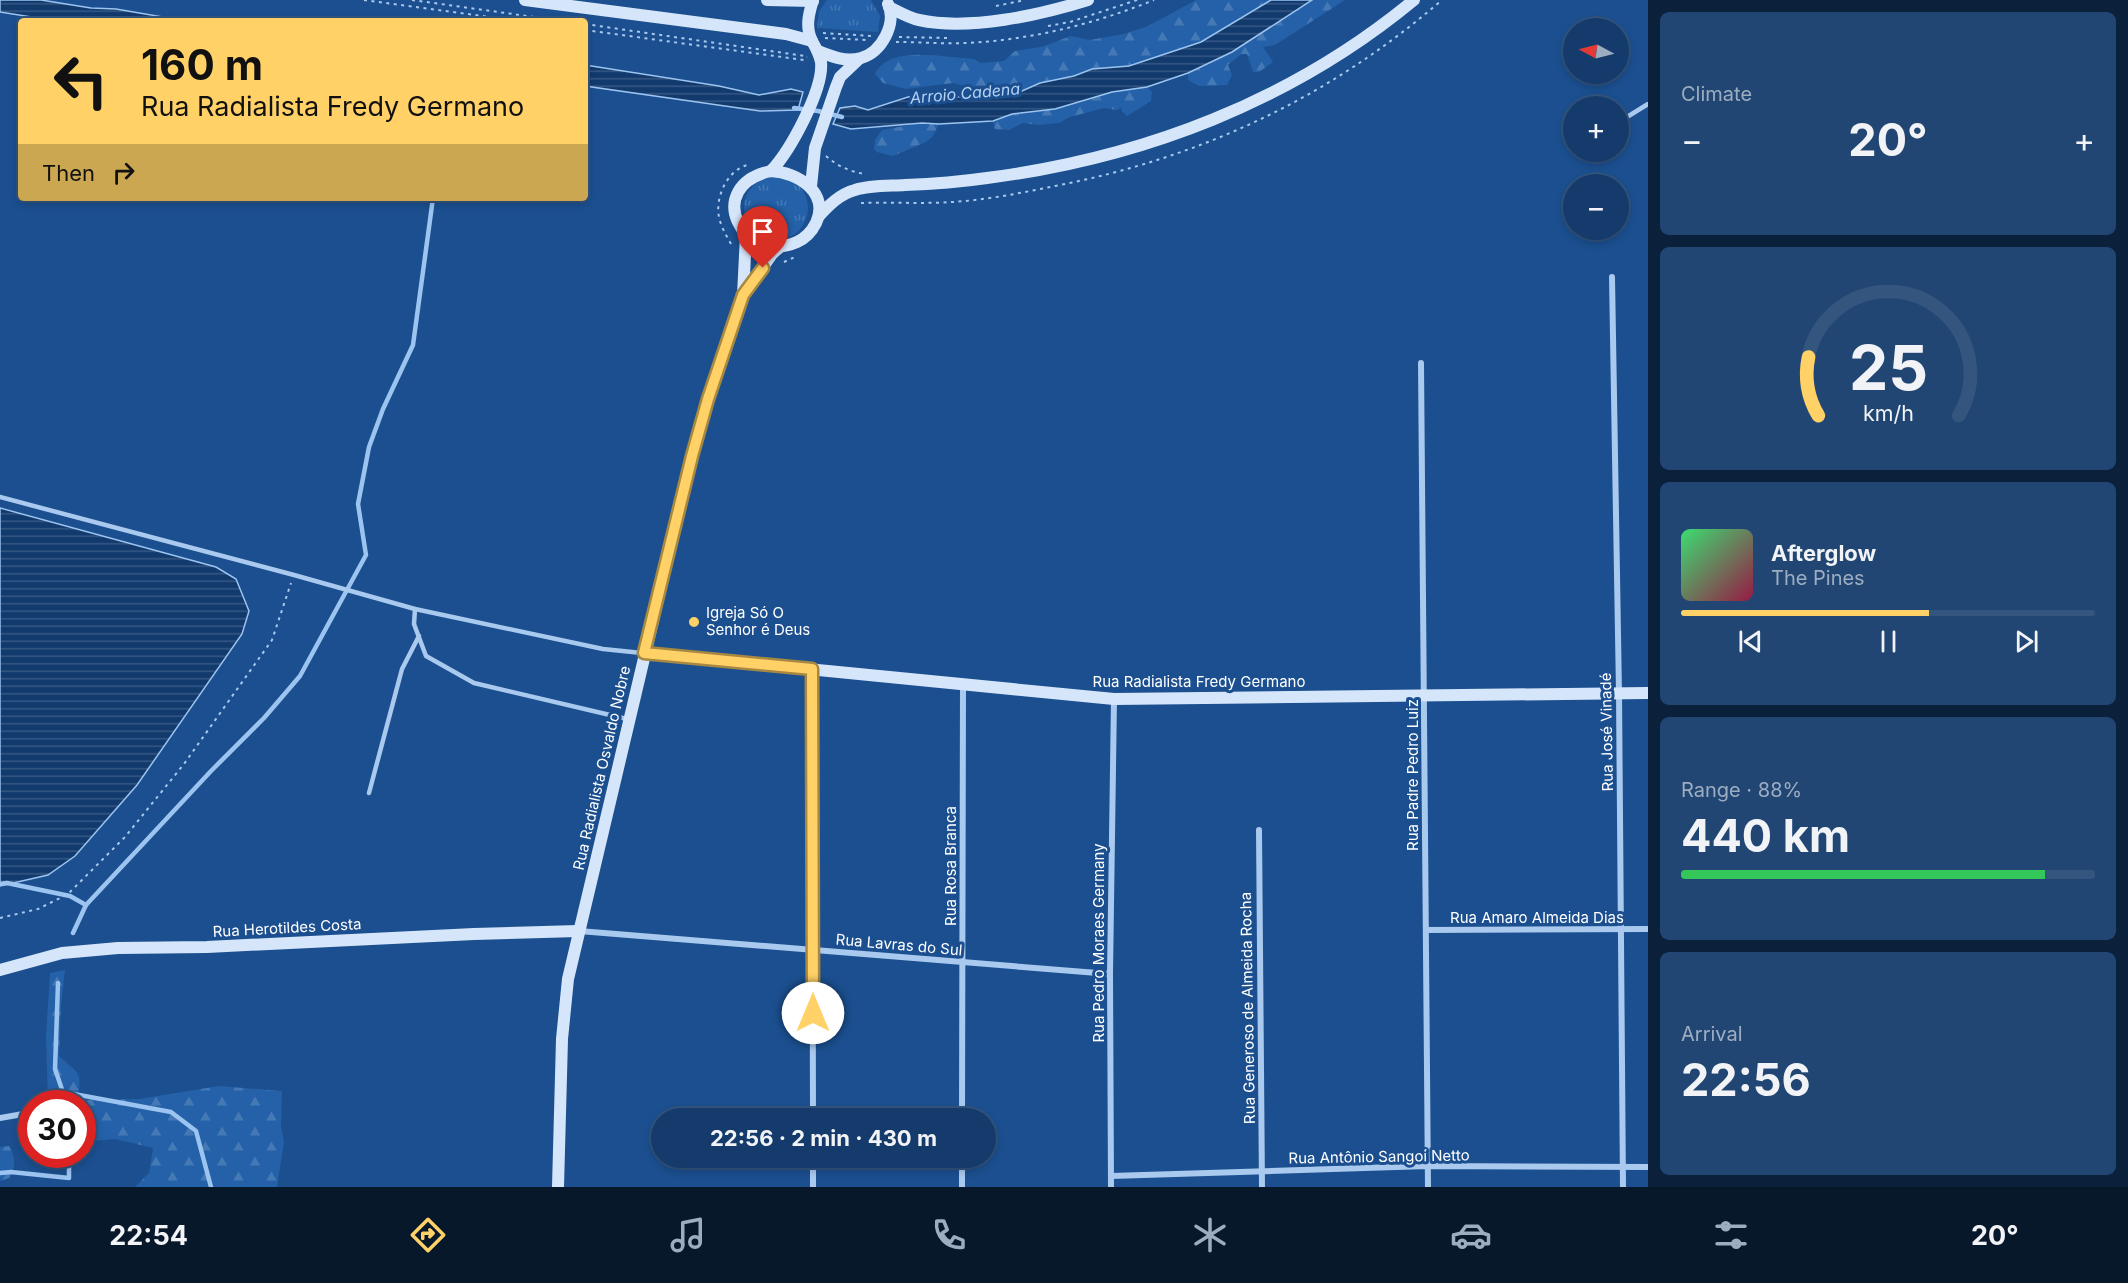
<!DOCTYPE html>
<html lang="en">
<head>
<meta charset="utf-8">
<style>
	body { margin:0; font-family:Inter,sans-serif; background:#214673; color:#f1f3f6; height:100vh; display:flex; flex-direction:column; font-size:22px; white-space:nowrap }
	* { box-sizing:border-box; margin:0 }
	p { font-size:20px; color:#9dadc1 }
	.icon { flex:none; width:33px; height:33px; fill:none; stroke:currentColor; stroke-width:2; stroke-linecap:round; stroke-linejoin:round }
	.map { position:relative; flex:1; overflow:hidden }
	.details { display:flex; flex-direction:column; gap:12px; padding:12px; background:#0b203b; width:480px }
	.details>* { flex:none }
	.hud { position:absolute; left:18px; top:18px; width:570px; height:183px; border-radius:6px; box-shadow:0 3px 9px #0003,0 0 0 2px #33557e; background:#ffd166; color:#111; overflow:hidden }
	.needle { width:39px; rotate:277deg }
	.controls { position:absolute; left:1563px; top:18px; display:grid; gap:12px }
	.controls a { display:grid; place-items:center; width:66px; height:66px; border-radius:50%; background:#143b6b; box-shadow:0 3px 9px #0003,0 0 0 2px #33557e; font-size:30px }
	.speed { position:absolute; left:18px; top:1090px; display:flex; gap:12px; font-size:30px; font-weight:700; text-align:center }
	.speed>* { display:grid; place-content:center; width:78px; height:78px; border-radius:50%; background:#143b6b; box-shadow:0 3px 9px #0003,0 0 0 2px #33557e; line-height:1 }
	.speed .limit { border:9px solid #d22; background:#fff; color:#111 }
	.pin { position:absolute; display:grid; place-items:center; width:51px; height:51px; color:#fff; margin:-62px -26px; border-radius:50% 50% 50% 0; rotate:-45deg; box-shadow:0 0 6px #0007 }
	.pin .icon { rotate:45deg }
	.me { position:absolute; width:66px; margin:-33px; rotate:0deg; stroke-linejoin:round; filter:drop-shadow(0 0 4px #0008) }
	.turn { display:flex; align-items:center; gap:21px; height:126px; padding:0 24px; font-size:27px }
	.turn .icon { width:78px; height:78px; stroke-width:2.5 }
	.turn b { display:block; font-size:42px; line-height:51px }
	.then { display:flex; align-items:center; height:57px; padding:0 24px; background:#0003; gap:12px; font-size:22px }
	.big { font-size:45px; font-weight:700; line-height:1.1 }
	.details .widget { flex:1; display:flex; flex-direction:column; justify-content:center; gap:9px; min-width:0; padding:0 21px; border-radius:9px; background:#214673 }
	.details .dial { align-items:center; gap:0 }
	.dial svg { height:156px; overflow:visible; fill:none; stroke:#33557e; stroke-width:7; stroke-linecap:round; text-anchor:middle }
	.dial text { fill:#f1f3f6; stroke:none }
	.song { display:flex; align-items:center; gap:18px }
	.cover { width:72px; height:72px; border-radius:9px; background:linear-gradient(135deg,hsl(140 70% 55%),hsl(340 70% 35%)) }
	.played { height:6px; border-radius:3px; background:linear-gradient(90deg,#ffd166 60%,#33557e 60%) }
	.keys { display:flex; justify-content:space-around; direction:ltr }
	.heat { display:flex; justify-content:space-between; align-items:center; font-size:33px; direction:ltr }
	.charge { height:9px; border-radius:4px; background:linear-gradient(90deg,#34c759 88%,#33557e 0) }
	.trip { position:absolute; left:651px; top:1108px; width:345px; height:60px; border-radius:30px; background:#143b6b; box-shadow:0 3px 9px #0003,0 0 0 2px #33557e; font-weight:700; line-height:60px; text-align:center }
	.dock { display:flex; height:96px; justify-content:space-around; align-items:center; background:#08182b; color:#9dadc1 }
	.dock .icon { width:42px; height:42px }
	.dock .current { color:#ffd166 }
	.dock b { font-size:27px; color:#f1f3f6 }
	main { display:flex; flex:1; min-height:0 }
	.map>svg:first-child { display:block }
	.grass { fill:url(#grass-tufts) }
	.forest { fill:url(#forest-firs) }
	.water { fill:url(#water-rules); stroke:#9cc4f0; stroke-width:1.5 }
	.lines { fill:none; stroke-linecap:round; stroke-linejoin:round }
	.stream { stroke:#9cc4f0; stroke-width:4.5 }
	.path { stroke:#a9c9ee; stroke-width:2; stroke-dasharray:3 4.5; stroke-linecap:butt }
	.lane { stroke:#a9c9ee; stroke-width:4.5 }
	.street { stroke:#a9c9ee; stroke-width:6 }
	.secondary { stroke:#d6e6fa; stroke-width:12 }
	.route-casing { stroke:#a68842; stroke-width:15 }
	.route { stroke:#ffd166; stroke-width:10 }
	.poi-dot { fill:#ffd166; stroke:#1b4f8f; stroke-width:2 }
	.labels { text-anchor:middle; stroke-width:6; stroke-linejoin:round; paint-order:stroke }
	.poi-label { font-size:15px; fill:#fff; stroke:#1b4f8f; text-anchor:start }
	.street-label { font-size:15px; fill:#fff; stroke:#1b4f8f }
	.water-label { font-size:16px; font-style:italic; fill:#b5d3f5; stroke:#1b4f8f }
</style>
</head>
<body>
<main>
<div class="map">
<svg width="1648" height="1187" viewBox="0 0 1648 1187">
	<defs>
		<pattern id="grass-tufts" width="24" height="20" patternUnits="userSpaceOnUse" patternTransform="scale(1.5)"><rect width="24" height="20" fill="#2461a8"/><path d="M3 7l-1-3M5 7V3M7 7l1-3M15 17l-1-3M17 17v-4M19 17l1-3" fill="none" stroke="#4579b5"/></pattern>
		<pattern id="forest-firs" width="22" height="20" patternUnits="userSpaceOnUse" patternTransform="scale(1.5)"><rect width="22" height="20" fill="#2461a8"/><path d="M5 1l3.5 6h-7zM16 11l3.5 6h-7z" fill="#4579b5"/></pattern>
		<pattern id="water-rules" width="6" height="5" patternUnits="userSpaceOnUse" patternTransform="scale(1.5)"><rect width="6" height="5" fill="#123a6d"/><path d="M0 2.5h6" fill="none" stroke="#365883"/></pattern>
	</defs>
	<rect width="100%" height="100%" fill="#1b4f8f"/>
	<g class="grass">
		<polygon points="827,0 871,0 880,16 878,32 817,28 819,11"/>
		<circle cx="776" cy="208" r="32"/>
	</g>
	<g class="forest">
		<path d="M1196,0h75l-70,42 -72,24 -37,3 -18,7 -34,7 -27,12 -19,-8 -14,3 -27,-7 -47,6 -23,-6 -8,-9c14,-30 72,-16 99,-15l7,4 23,-2 11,-10 26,-4 30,-11 19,4 34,-6 24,-8z"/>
		<polygon points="1312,0 1345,0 1275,45 1263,47 1273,62 1259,72 1253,72 1247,54 1241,54 1228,65 1232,75 1227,85 1199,86 1188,80 1188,73 1232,52"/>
		<polygon points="1147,87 1152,92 1151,101 1127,116 1121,110 1122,107 1117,110 1104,108 1070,117 1059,123 1038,125 1023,123 1009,130 995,129 993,121 1012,114 1055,109 1112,92"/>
		<polygon points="922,123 939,124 933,136 926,142 893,156 877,152 874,149 875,140 882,130"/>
		<path d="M65,970l-4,36 -2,50c22,20 22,13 19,44l61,-1 80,-13 63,5 -1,36 3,15 -7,45h-142l14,-14 4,-25 -38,-9 -32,3 -1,-38h-34l-2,-68 4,-63z"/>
		<path d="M9,1146c7,12 7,21 0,32l-9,3v-34z"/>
	</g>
	<g class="water">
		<polygon points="0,0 41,0 91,8 116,9 186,21 57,21 0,12"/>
		<polygon points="1271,0 1312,0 1232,52 1188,73 1147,87 1112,92 1055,109 1012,114 993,121 939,124 922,123 851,129 833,124 840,108 855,106 868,110 908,97 989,97 998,94 1013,95 1040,83 1074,76 1092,69 1129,66 1201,42"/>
		<polygon points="585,65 719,86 759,95 791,89 803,92 798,110 760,111 585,86"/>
		<polygon points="0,508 216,567 236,579 249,611 242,634 137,785 75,856 48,875 0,886"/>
	</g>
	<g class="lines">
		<g class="stream">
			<polyline points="794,108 818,111 842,117"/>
			<polyline points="0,884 7,883 70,896 86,905"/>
			<polyline points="73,933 86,905 211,771 264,718 300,676 366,555 358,504 369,447 383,409 413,345 433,198"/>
			<polyline points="58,983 55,1069 67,1104"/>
			<polyline points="63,1092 171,1112 196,1131 211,1187"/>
			<polyline points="0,1173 11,1172 69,1178 69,1155"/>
		</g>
		<g class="path">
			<polyline points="364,0 519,21"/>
			<polyline points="412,0 563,21"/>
			<polyline points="996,6 1025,0"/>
			<polyline points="585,24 805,56"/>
			<polyline points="1048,26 1070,22 1137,0"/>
			<polyline points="585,30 804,60 807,57"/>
			<polyline points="823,33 871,36"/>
			<polyline points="899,37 950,38"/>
			<polyline points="825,38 867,40"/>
			<path d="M896,42c23,0 47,2 70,1 65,-3 128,-19 188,-43"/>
			<path d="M826,156c11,10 23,15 38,18"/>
			<path d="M861,203c30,-1 61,1 91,-1 34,-2 69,-9 103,-16 148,-29 273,-88 387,-186"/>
			<path d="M731,244c-5,-9 -10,-17 -12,-27 -4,-20 8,-46 28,-52"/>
			<polyline points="784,262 795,257"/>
			<polyline points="0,918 38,909 68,894 125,837 184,764 272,640 291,583"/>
		</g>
		<g class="lane">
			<polyline points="1618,118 1627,117 1648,104"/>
			<polyline points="0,497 294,575 415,609 603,649 642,653"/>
			<polyline points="415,609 414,624 426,656 474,683 627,719"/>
			<polyline points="369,793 402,669 419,636"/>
		</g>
		<g class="street">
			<polyline points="1612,277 1619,693 1623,1187"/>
			<polyline points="1421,363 1428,1187"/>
			<polyline points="812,670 813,1119"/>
			<polyline points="1259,830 1262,1187"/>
			<polyline points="1426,930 1648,929"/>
			<polyline points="579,931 1110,974"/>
			<polyline points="0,1118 23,1114"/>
			<polyline points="962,1119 963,684"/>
			<polyline points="813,1158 813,1187"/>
			<polyline points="1111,1176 1428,1166 1648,1167"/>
			<polyline points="962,1187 962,1158"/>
			<polyline points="1111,1187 1110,974 1114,699"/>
		</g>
		<g class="secondary">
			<polyline points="525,0 786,34 812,41"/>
			<polyline points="767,0 813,1"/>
			<path d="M889,7c10,5 20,11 30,13 50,11 121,-5 169,-20"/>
			<path d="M818,51c15,6 27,11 43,7 21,-6 36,-35 27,-54"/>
			<path d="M771,171c27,1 59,22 45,52 -4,8 -10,15 -19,19 -55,24 -95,-56 -26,-71z"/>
			<path d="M771,171c19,-20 53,-82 50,-109 -2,-9 -5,-14 -9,-21 -7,-14 -3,-28 1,-41"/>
			<polyline points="811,186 815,148 836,87 840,77 859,59"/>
			<path d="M819,216c10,-11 21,-22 36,-26 15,-5 34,-4 50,-5 27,-1 54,-3 82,-7 156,-20 305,-77 427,-178"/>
			<polyline points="743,295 772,254 781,246"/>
			<polyline points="644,653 1114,699 1648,693"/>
			<polyline points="0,970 62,953 118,948 207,947 474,934 578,931"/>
			<polyline points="558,1187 562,1039 568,979 692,456 708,399 743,295 746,235"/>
		</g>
	</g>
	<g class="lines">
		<defs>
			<polyline id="route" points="763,268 743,295 708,399 692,456 644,653 812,669 813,1013"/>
		</defs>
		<use href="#route" class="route-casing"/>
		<use href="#route" class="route"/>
	</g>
	<circle class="poi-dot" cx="694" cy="622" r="6"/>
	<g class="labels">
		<g class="poi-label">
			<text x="706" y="618">Igreja Só O<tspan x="706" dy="17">Senhor é Deus</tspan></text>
		</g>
		<g class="street-label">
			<text x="1199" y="687">Rua Radialista Fredy Germano</text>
			<text transform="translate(1607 732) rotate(-91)" y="5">Rua José Vinadé</text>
			<text transform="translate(602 768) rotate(-77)" y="5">Rua Radialista Osvaldo Nobre</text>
			<text transform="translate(1413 775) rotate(-90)" y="5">Rua Padre Pedro Luiz</text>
			<text transform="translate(951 866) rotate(-90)" y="5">Rua Rosa Branca</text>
			<text x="1537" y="923">Rua Amaro Almeida Dias</text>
			<text transform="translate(287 928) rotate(-3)" y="5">Rua Herotildes Costa</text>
			<text transform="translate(1099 943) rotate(-90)" y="5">Rua Pedro Moraes Germany</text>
			<text transform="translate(899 945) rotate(5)" y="5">Rua Lavras do Sul</text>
			<text transform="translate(1248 1008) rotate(-91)" y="5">Rua Generoso de Almeida Rocha</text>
			<text transform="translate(1379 1157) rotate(-1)" y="5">Rua Antônio Sangoi Netto</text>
		</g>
		<g class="water-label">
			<text transform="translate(965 93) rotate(-5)" y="6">Arroio Cadena</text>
		</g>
	</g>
</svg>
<div class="controls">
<a><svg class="needle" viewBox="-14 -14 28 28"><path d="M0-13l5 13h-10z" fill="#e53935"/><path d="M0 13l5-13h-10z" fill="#9dadc1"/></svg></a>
<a>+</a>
<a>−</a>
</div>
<div class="speed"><div class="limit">30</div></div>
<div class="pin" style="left:763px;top:268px;background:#d93025"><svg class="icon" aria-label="arrive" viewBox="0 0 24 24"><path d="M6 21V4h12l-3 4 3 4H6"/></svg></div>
<svg class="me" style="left:813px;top:1013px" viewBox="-20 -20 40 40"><circle r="19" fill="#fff"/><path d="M0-13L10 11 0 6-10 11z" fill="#ffd166"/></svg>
<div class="trip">22:56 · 2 min · 430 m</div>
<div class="hud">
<div class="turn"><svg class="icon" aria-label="left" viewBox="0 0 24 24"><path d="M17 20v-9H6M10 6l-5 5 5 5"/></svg><div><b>160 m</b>Rua Radialista Fredy Germano</div></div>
<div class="then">Then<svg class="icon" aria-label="right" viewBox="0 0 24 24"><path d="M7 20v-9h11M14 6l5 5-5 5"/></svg></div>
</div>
</div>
<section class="details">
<div class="widget"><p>Climate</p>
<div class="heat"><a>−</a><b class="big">20°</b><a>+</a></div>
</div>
<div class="widget dial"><svg viewBox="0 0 100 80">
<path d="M14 69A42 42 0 1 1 86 69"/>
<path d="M14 69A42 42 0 0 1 9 39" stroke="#ffd166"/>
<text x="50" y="56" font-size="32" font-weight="700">25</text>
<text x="50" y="72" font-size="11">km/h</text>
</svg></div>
<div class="widget">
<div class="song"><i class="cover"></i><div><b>Afterglow</b><p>The Pines</p></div></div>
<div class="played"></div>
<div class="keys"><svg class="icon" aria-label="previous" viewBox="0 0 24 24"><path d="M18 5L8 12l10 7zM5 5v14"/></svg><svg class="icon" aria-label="pause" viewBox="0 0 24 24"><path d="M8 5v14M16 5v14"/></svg><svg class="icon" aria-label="next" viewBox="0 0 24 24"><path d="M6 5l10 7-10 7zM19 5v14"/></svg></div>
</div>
<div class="widget"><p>Range · 88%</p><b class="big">440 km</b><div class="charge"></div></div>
<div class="widget"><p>Arrival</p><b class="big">22:56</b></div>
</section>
</main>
<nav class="dock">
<b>22:54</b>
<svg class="icon current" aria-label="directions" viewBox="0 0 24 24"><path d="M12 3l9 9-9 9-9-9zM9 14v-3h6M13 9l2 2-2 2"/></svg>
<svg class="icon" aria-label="music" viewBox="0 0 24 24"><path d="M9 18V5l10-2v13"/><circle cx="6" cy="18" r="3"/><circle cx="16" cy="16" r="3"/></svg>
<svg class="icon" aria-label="phone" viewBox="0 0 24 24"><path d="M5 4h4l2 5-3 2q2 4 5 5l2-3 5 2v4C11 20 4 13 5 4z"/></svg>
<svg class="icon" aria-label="climate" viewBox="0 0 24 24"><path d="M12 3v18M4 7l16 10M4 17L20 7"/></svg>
<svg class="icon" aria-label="car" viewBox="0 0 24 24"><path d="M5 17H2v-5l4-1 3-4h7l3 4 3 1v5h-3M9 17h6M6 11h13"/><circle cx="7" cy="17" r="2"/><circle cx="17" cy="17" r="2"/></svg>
<svg class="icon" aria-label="filters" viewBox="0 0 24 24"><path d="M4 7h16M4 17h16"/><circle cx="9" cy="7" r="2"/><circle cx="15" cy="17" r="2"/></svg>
<b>20°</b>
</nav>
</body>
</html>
